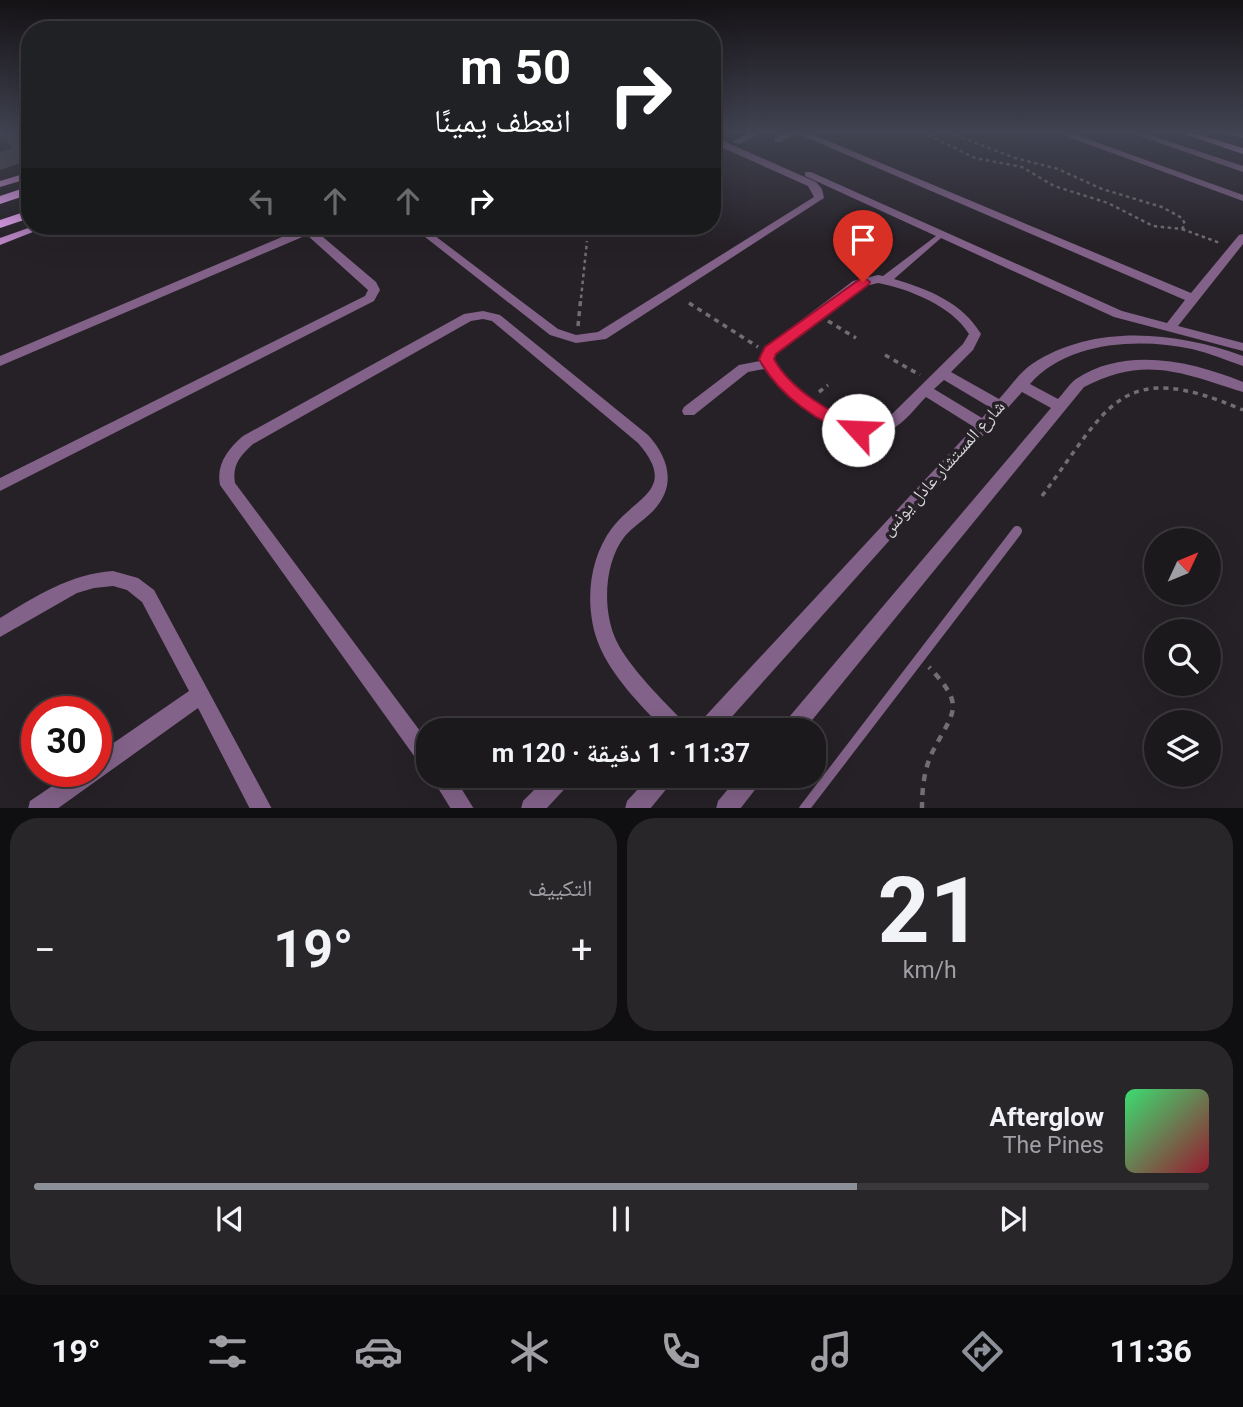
<!DOCTYPE html>
<html lang="ar">
<head>
<meta charset="utf-8">
<style>
	body { margin:0; font-family:Roboto,"Noto Naskh Arabic",sans-serif; background:#29262a; color:#f1f3f6; direction:rtl; height:100vh; display:flex; flex-direction:column; font-size:26px; white-space:nowrap }
	* { box-sizing:border-box; margin:0 }
	p { font-size:23px; color:#a0a0a4 }
	.icon { flex:none; width:38px; height:38px; fill:none; stroke:currentColor; stroke-width:2; stroke-linecap:round; stroke-linejoin:round }
	.map { position:relative; height:808px; overflow:hidden; direction:ltr }
	.sheet { display:flex; flex-direction:column; gap:10px; padding:10px; background:#0f0e10; flex:1 }
	.sheet>* { flex:none }
	.hud { position:absolute; left:21px; top:21px; width:700px; height:214px; border-radius:28px; box-shadow:0 7px 28px #0002,0 0 0 2px #3a383b; direction:rtl; background:#202124; color:#fff; overflow:hidden }
	.needle { width:46px; rotate:46deg }
	.fabs { position:absolute; left:1144px; top:528px; display:grid; gap:14px }
	.fabs a { display:grid; place-items:center; width:77px; height:77px; border-radius:50%; background:#1c191d; box-shadow:0 7px 28px #0002,0 0 0 2px #3a383b; font-size:35px }
	.speed { position:absolute; left:21px; top:696px; display:flex; gap:14px; font-size:35px; font-weight:700; text-align:center }
	.speed>* { display:grid; place-content:center; width:91px; height:91px; border-radius:50%; background:#1c191d; box-shadow:0 7px 28px #0002,0 0 0 2px #3a383b; line-height:1 }
	.speed .limit { border:10px solid #d22; background:#fff; color:#111 }
	.pin { position:absolute; display:grid; place-items:center; width:60px; height:60px; color:#fff; margin:-72px -30px; border-radius:50% 50% 50% 0; rotate:-45deg; box-shadow:0 0 7px #0007 }
	.pin .icon { rotate:45deg }
	.me { position:absolute; width:77px; margin:-38px; rotate:295deg; stroke-linejoin:round; filter:drop-shadow(0 0 5px #0008) }
	.turn { display:flex; align-items:center; gap:24px; height:147px; padding:0 35px; font-size:32px }
	.turn .icon { width:91px; height:91px; stroke-width:2.5 }
	.turn b { display:block; font-size:49px; line-height:60px }
	.lanes { display:flex; align-items:center; height:66px; padding:0 35px; background:#0003; justify-content:center; gap:35px; direction:ltr }
	.lanes .off { opacity:.35 }
	.big { font-size:52px; font-weight:700; line-height:1.1 }
	.sheet .widget { flex:1; display:flex; flex-direction:column; justify-content:center; gap:10px; min-width:0; padding:0 24px; border-radius:28px; background:#29262a }
	.sheet .dial { align-items:center; gap:0 }
	.dial b { font-size:91px; line-height:1 }
	.song { display:flex; align-items:center; gap:21px }
	.cover { width:84px; height:84px; border-radius:10px; background:linear-gradient(135deg,hsl(140 70% 55%),hsl(350 70% 35%)) }
	.played { height:7px; border-radius:4px; background:linear-gradient(90deg,#8c9099 70%,#3a383b 70%) }
	.keys { display:flex; justify-content:space-around; direction:ltr }
	.heat { display:flex; justify-content:space-between; align-items:center; font-size:38px; direction:ltr }
	.sheet .tiles { flex:1; display:grid; gap:10px; grid-template-columns:1fr 1fr }
	.widget:last-child { grid-column:span 2 }
	.trip { position:absolute; left:416px; top:718px; width:410px; height:70px; border-radius:28px; background:#1c191d; box-shadow:0 7px 28px #0002,0 0 0 2px #3a383b; font-weight:700; line-height:70px; text-align:center; direction:rtl }
	.tabs { display:flex; height:112px; justify-content:space-around; align-items:center; background:#0b0a0c; color:#a0a0a4 }
	.tabs .icon { width:49px; height:49px }
	.tabs .selected { color:#8c9099 }
	.tabs b { font-size:32px; color:#f1f3f6 }
	.map>svg:first-child { display:block }
	.building { fill:#4b464c }
	.lines { fill:none; stroke-linecap:round; stroke-linejoin:round }
	.path-far2 { stroke:#716d71; stroke-width:2.5; stroke-dasharray:3.5 3.5; stroke-linecap:butt }
	.path-far1 { stroke:#716d71; stroke-width:3.5; stroke-dasharray:5 5; stroke-linecap:butt }
	.path { stroke:#716d71; stroke-width:4.5; stroke-dasharray:7 7; stroke-linecap:butt }
	.lane { stroke:#836289; stroke-width:10 }
	.street { fill:#836289; fill-rule:evenodd }
	.secondary { fill:#ba85c4; fill-rule:evenodd }
	.primary { fill:#e5a1f1; fill-rule:evenodd }
	.route { fill:#e11d48; stroke:#92132f; stroke-width:2 }
	.labels { text-anchor:middle; stroke-width:7; stroke-linejoin:round; paint-order:stroke }
	.street-label { font-size:18px; fill:#d8d5d8; stroke:#262127 }
</style>
</head>
<body>
<div class="map">
<svg width="1243" height="809" viewBox="0 0 1243 809">
	<rect width="100%" height="100%" fill="#262127"/>
	<polygon class="building" points="0,132 30,132 30,170 23,162 0,170 0,152 12,148"/>
	<g class="lines">
		<g class="path-far2">
			<polyline points="922,132 975,158 1022,167 1054,186 1108,203 1153,226 1182,229 1185,224 1182,218 1162,207 1102,189 1058,169 1015,158 947,132"/>
			<polyline points="1182,229 1220,243"/>
			<polyline points="581,298 587,241"/>
		</g>
		<g class="path-far1">
			<polyline points="689,303 758,347"/>
			<polyline points="828,321 856,338"/>
			<polyline points="578,326 581,296"/>
			<polyline points="885,355 920,375"/>
			<polyline points="819,392 828,385"/>
			<path d="M1042,496c68,-91 78,-139 201,-86"/>
		</g>
		<path class="path" d="M922,809c0,-20 2,-42 12,-60 21,-40 31,-43 -5,-82"/>
		<polyline class="lane" points="804,809 1017,531"/>
		<g class="street">
			<polygon points="750,132 762,132 740,144 732,142"/>
			<path d="M786,132h21l384,161 48,-58 4,-1v10l-65,82 65,17v8l-129,-34 -173,-79 -47,41c34,10 69,24 87,55l-8,16 -22,22 48,27c11,-12 20,-26 33,-35 63,-41 144,-32 211,-8v10c-17,-6 -34,-13 -51,-17 -53,-11 -124,-8 -162,35l28,15c6,-6 11,-15 18,-20 49,-33 116,-18 167,3v10c-61,-19 -98,-37 -159,-5l-280,343h-23l3,-7 267,-315 -29,-16 -302,338h-24l3,-7 275,-296 -48,-30c-11,11 -22,27 -36,33 -41,19 -103,-28 -126,-61l-16,3 -54,43h-10l-2,-4 2,-4 55,-42 21,-4 6,-14 87,-66 25,-6 5,1 53,-40 -131,-60v-4h6l311,139 45,12 18,-23 -389,-167 -15,9h-6v-4zM878,283c31,6 74,23 91,51l-6,10 -74,73c-8,5 -16,9 -26,8 -26,-2 -79,-42 -90,-66l3,-6 85,-66zM944,380l47,28 -9,10 -48,-29z"/>
			<polygon points="1055,132 1068,132 1243,195 1243,201"/>
			<polygon points="1128,132 1141,132 1243,166 1243,172"/>
			<polygon points="712,136 816,182 822,189 824,198 606,339 576,343 550,335 411,226 422,226 558,329 576,335 598,332 814,197 808,186 712,143"/>
			<polygon points="299,226 310,226 376,282 380,290 374,301 0,491 0,478 365,296 368,290 307,235 0,366 0,356 301,229"/>
			<path d="M483,311l17,4 148,120c21,23 29,51 5,76 -9,9 -20,16 -28,25 -21,26 -23,74 -9,104 12,26 48,62 69,83l3,7h-24c-23,-25 -52,-53 -65,-85 -15,-37 -11,-85 13,-117 23,-31 67,-38 26,-85l-146,-122 -9,-2 -12,2 -218,123c-13,12 -21,21 -18,39l194,260v27l-7,-3 -202,-282c-4,-21 8,-36 23,-49l221,-122z"/>
			<path d="M113,571l25,7 16,12 118,219h-22l-52,-101 -141,101h-29l2,-8 43,-29h23v-17l93,-64 -47,-89 -15,-12 -14,-4 -19,2 -17,5 -77,44v-19c36,-22 70,-44 113,-47z"/>
			<polygon points="430,775 453,775 474,809 451,809"/>
			<polygon points="549,775 574,775 571,782 546,809 521,809 523,801"/>
			<polygon points="651,775 675,775 672,782 650,809 625,809 627,801"/>
			<polygon points="740,775 764,775 761,782 740,809 716,809 718,801"/>
		</g>
		<g class="secondary">
			<polygon points="1178,132 1191,132 1243,148 1243,154"/>
			<polygon points="1227,132 1243,132 1243,138 1228,134"/>
			<polygon points="30,172 30,178 0,187 0,181"/>
			<polygon points="34,226 48,226 0,245 0,238"/>
		</g>
		<g class="primary">
			<polygon points="30,186 30,194 0,204 0,196"/>
			<polygon points="30,210 30,218 0,228 0,220"/>
		</g>
	</g>
	<linearGradient id="sky" x2="0" y2="1"><stop stop-color="#151215"/><stop offset="0.54" stop-color="#414352"/><stop offset="1" stop-color="#414352" stop-opacity="0"/></linearGradient>
	<rect width="1243" height="245" fill="url(#sky)"/>
	<path class="route" d="M863,277l7,5 -2,3 -92,69 -2,5c16,30 58,56 90,66l2,5 -8,6c-39,-12 -80,-41 -99,-77l6,-12z"/>
	<g class="labels">
		<g class="street-label">
			<text transform="translate(943 468) rotate(-48)" y="6">شارع المستشار عادل يونس</text>
		</g>
	</g>
</svg>
<div class="fabs">
<a><svg class="needle" viewBox="-14 -14 28 28"><path d="M0-13l5 13h-10z" fill="#e53935"/><path d="M0 13l5-13h-10z" fill="#a0a0a4"/></svg></a>
<a><svg class="icon" aria-label="search" viewBox="0 0 24 24"><circle cx="10" cy="10" r="6"/><path d="M15 15l6 6"/></svg></a>
<a><svg class="icon" aria-label="layers" viewBox="0 0 24 24"><path d="M12 4l9 5-9 5-9-5zM3 14l9 5 9-5"/></svg></a>
</div>
<div class="speed"><div class="limit">30</div></div>
<div class="pin" style="left:863px;top:282px;background:#d93025"><svg class="icon" aria-label="arrive" viewBox="0 0 24 24"><path d="M6 21V4h12l-3 4 3 4H6"/></svg></div>
<svg class="me" style="left:858px;top:430px" viewBox="-20 -20 40 40"><circle r="19" fill="#fff"/><path d="M0-13L10 11 0 6-10 11z" fill="#e11d48"/></svg>
<div class="trip">11:37 · 1 دقيقة · 120 m</div>
<div class="hud">
<div class="turn"><svg class="icon" aria-label="right" viewBox="0 0 24 24"><path d="M7 20v-9h11M14 6l5 5-5 5"/></svg><div><b>50 m</b>انعطف يمينًا</div></div>
<div class="lanes"><svg class="icon off" aria-label="left" viewBox="0 0 24 24"><path d="M17 20v-9H6M10 6l-5 5 5 5"/></svg><svg class="icon off" aria-label="ahead" viewBox="0 0 24 24"><path d="M12 20V5M6 11l6-6 6 6"/></svg><svg class="icon off" aria-label="ahead" viewBox="0 0 24 24"><path d="M12 20V5M6 11l6-6 6 6"/></svg><svg class="icon" aria-label="right" viewBox="0 0 24 24"><path d="M7 20v-9h11M14 6l5 5-5 5"/></svg></div>
</div>
</div>
<section class="sheet">
<div class="tiles">
<div class="widget dial"><b>21</b><p>km/h</p></div>
<div class="widget"><p>التكييف</p>
<div class="heat"><a>−</a><b class="big">19°</b><a>+</a></div>
</div>
<div class="widget">
<div class="song"><i class="cover"></i><div><b>Afterglow</b><p>The Pines</p></div></div>
<div class="played"></div>
<div class="keys"><svg class="icon" aria-label="previous" viewBox="0 0 24 24"><path d="M18 5L8 12l10 7zM5 5v14"/></svg><svg class="icon" aria-label="pause" viewBox="0 0 24 24"><path d="M8 5v14M16 5v14"/></svg><svg class="icon" aria-label="next" viewBox="0 0 24 24"><path d="M6 5l10 7-10 7zM19 5v14"/></svg></div>
</div>
</div>
</section>
<nav class="tabs">
<b>11:36</b>
<svg class="icon selected" aria-label="directions" viewBox="0 0 24 24"><path d="M12 3l9 9-9 9-9-9zM9 14v-3h6M13 9l2 2-2 2"/></svg>
<svg class="icon" aria-label="music" viewBox="0 0 24 24"><path d="M9 18V5l10-2v13"/><circle cx="6" cy="18" r="3"/><circle cx="16" cy="16" r="3"/></svg>
<svg class="icon" aria-label="phone" viewBox="0 0 24 24"><path d="M5 4h4l2 5-3 2q2 4 5 5l2-3 5 2v4C11 20 4 13 5 4z"/></svg>
<svg class="icon" aria-label="climate" viewBox="0 0 24 24"><path d="M12 3v18M4 7l16 10M4 17L20 7"/></svg>
<svg class="icon" aria-label="car" viewBox="0 0 24 24"><path d="M5 17H2v-5l4-1 3-4h7l3 4 3 1v5h-3M9 17h6M6 11h13"/><circle cx="7" cy="17" r="2"/><circle cx="17" cy="17" r="2"/></svg>
<svg class="icon" aria-label="filters" viewBox="0 0 24 24"><path d="M4 7h16M4 17h16"/><circle cx="9" cy="7" r="2"/><circle cx="15" cy="17" r="2"/></svg>
<b>19°</b>
</nav>
</body>
</html>
